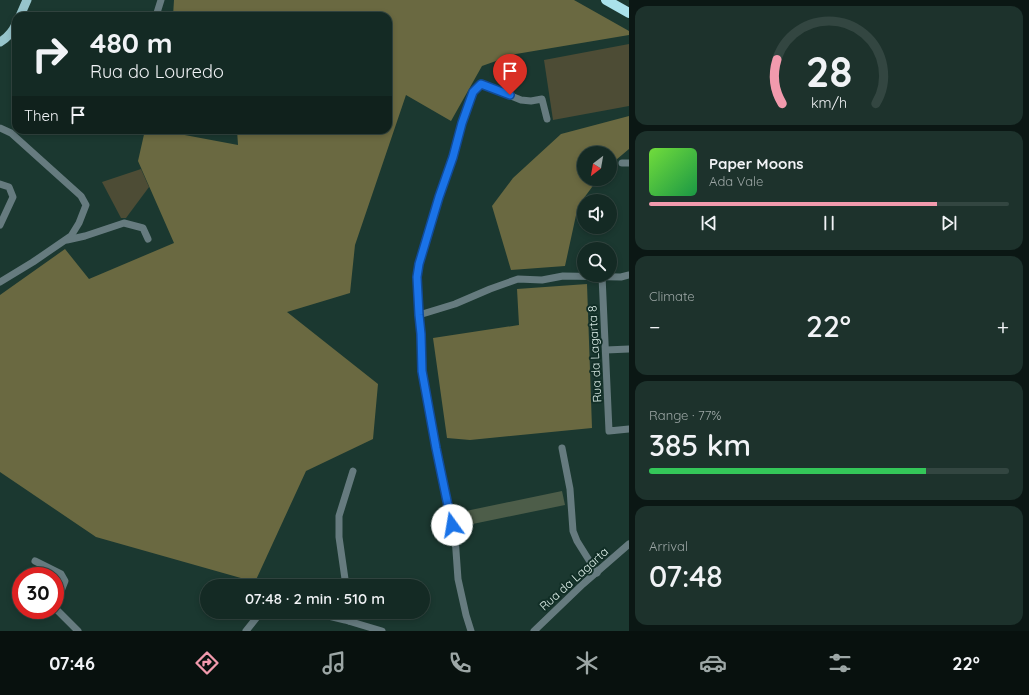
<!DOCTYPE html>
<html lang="en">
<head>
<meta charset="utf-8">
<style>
	body { margin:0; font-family:Quicksand,sans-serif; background:#1d322c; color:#f1f3f6; height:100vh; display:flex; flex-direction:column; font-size:15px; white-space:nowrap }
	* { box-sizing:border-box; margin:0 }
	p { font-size:13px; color:#9da7a6 }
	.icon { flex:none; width:22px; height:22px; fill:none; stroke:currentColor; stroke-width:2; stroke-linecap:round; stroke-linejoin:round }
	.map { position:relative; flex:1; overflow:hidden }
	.panel { display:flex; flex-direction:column; gap:6px; padding:6px; background:#0b1714; width:400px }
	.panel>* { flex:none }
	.banner { position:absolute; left:12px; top:12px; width:380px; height:122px; border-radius:12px; box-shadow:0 2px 6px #0003,0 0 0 1px #334641; background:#142a24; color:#f1f3f6; overflow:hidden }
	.needle { width:26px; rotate:211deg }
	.buttons { position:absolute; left:577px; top:146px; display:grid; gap:8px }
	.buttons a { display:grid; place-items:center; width:40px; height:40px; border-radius:50%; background:#142a24; box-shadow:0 2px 6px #0003,0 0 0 1px #334641; font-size:20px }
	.speed { position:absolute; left:12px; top:567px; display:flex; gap:8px; font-size:20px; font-weight:700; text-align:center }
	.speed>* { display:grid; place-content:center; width:52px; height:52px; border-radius:50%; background:#142a24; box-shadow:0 2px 6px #0003,0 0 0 1px #334641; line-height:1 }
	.speed .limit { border:6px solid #d22; background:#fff; color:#111 }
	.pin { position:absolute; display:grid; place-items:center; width:34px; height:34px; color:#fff; margin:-41px -17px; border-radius:50% 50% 50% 0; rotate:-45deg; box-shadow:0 0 4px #0007 }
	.pin .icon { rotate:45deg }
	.me { position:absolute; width:44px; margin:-22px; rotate:347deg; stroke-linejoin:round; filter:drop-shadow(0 0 3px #0008) }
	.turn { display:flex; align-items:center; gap:14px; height:84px; padding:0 12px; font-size:18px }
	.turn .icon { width:52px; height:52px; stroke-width:2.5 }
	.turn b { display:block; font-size:28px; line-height:34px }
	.then { display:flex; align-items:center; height:38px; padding:0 12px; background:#0003; gap:8px; font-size:15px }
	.big { font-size:30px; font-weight:600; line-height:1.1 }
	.panel .card { flex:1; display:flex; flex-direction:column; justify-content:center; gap:6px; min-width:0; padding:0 14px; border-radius:12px; background:#1d322c }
	.panel .dial { align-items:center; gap:0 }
	.dial svg { height:104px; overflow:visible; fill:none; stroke:#334641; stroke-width:7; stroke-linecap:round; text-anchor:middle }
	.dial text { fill:#f1f3f6; stroke:none }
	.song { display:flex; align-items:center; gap:12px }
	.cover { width:48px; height:48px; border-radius:6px; background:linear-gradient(135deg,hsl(100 70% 55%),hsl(140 70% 35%)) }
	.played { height:4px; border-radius:2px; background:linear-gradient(90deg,#f29aad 80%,#334641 80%) }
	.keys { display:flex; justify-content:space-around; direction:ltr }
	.heat { display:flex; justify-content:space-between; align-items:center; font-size:22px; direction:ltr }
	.charge { height:6px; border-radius:3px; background:linear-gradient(90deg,#34c759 77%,#334641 0) }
	.trip { position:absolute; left:200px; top:579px; width:230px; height:40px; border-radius:20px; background:#142a24; box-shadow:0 2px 6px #0003,0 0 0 1px #334641; font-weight:600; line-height:40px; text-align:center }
	.dock { display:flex; height:64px; justify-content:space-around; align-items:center; background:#08110e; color:#9da7a6 }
	.dock .icon { width:28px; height:28px }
	.dock .on { color:#f29aad }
	.dock b { font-size:18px; color:#f1f3f6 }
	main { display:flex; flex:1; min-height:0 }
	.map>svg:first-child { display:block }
	.green { fill:#4d4c35 }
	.forest { fill:#6a6941 }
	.building { fill:#4d5d49 }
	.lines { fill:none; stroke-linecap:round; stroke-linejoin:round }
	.minor { stroke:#667b7f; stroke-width:7 }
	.major { stroke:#97c5cc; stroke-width:9 }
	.highway { stroke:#aae2eb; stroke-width:10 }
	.route-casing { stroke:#114b97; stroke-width:10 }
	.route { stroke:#1a73e8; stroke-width:7 }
	.labels { text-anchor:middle; stroke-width:4; stroke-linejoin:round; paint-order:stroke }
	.street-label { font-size:12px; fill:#dff0ea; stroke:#112e26 }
</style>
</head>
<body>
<main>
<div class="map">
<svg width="629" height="631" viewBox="0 0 629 631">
	<rect width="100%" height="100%" fill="#1b3830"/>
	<g class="green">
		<polygon points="629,44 629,106 553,120 544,60"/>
		<polygon points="141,169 149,187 126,218 121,218 102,182"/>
	</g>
	<g class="forest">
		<polygon points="174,0 574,0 629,31 629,35 516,54 482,66 451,121 406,95 355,245 350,293 287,312 378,384 373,439 306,471 255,582 96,537 0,472 0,295 65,249 89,279 174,243 138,161 145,130 158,130 238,145 237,130 388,130 388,16 173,16"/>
		<polygon points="629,116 629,149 610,165 610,153 584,153 584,179 598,179 578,206 565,266 511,270 492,206 513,178 561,134"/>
		<polygon points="587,284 592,428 470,440 447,438 433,338 519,325 517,289"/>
	</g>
	<polygon class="building" points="562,491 565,505 463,526 461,512"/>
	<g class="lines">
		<g class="minor">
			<polyline points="156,16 161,0"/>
			<polyline points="0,128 11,133 81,196 86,205 79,223 71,236 33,262 0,282"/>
			<polyline points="622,163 629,163"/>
			<polyline points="0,184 9,187 13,197 0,225"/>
			<polyline points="67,240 85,236 124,223 143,228 148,239"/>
			<polyline points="602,276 609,431 629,429"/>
			<polyline points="419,315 455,304 490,289 518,279 542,280 563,276 621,277 629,275"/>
			<polyline points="606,350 629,349"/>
			<polyline points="562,448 570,489 573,531 577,541 597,573"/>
			<polyline points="35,561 61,574 65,581 55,606"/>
			<polyline points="346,586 339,537 339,516 353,471"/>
			<polyline points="55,608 78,631"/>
			<polyline points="312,612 345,620 382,631"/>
			<polyline points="349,612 350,621"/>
			<polyline points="246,631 261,612"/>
			<polyline points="471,631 466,615 458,579 455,537 436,448 422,371 421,334 419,315 417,277 419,264 439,197 453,157 462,123 473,92 481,84 521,100 531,101 542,99 547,119"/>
			<polyline points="534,631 583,584 629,544"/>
		</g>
		<g class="major">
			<polyline points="20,16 27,0"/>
			<path d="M0,42c7,-4 13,-11 16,-18"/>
		</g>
		<polyline class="highway" points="606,0 629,13"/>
	</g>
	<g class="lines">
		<defs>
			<polyline id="route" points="452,525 436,448 422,371 421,334 419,315 417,277 419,264 439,197 453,157 462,123 473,92 481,84 510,95"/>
		</defs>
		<use href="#route" class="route-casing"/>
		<use href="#route" class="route"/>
	</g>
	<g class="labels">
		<g class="street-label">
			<text transform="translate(595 354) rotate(-93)" y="4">Rua da Lagarta 8</text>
			<text transform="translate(574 579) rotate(-42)" y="4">Rua da Lagarta</text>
		</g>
	</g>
</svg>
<div class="buttons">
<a><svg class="needle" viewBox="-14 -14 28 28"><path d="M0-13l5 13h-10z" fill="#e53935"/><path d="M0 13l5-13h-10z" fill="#9da7a6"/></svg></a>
<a><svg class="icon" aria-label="sound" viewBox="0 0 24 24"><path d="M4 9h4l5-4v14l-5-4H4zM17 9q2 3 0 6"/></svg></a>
<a><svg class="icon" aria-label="search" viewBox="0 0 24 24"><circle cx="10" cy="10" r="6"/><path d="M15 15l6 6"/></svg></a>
</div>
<div class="speed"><div class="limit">30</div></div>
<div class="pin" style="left:510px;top:95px;background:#d93025"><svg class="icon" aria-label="arrive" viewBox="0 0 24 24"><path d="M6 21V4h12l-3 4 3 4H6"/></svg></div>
<svg class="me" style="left:452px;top:525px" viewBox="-20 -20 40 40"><circle r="19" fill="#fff"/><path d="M0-13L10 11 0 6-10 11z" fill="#1a73e8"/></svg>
<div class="trip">07:48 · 2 min · 510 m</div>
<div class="banner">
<div class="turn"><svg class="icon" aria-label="right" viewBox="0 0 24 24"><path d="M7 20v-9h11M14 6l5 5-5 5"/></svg><div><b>480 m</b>Rua do Louredo</div></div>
<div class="then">Then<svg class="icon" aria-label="arrive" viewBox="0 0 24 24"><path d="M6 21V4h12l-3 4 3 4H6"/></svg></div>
</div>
</div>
<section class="panel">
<div class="card dial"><svg viewBox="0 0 100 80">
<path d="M14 69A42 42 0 1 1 86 69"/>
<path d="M14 69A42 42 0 0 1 10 35" stroke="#f29aad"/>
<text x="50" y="56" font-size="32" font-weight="700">28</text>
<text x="50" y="72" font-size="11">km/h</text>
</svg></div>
<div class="card">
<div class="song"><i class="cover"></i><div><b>Paper Moons</b><p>Ada Vale</p></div></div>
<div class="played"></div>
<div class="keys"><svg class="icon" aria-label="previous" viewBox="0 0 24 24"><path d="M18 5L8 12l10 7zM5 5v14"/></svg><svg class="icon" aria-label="pause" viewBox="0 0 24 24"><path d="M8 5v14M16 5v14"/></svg><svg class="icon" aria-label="next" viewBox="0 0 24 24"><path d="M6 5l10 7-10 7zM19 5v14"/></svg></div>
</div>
<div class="card"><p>Climate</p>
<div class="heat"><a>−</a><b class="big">22°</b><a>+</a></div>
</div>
<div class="card"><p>Range · 77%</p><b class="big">385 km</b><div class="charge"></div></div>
<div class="card"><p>Arrival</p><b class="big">07:48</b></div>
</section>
</main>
<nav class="dock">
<b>07:46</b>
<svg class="icon on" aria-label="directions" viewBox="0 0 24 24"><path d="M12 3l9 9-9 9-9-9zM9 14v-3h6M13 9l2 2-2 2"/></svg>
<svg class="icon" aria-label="music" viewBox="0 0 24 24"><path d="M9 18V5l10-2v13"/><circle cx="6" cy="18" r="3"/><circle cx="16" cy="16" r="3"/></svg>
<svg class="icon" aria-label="phone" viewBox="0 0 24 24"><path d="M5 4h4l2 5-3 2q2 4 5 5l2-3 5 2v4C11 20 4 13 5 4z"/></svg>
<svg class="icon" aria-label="climate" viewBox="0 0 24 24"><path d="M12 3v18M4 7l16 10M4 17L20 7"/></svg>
<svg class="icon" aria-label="car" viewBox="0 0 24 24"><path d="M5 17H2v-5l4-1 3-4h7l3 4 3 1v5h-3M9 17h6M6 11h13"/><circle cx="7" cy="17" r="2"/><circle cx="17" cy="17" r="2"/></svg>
<svg class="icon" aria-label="filters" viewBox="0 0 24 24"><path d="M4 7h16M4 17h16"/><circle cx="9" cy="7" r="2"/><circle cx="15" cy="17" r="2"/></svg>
<b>22°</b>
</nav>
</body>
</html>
